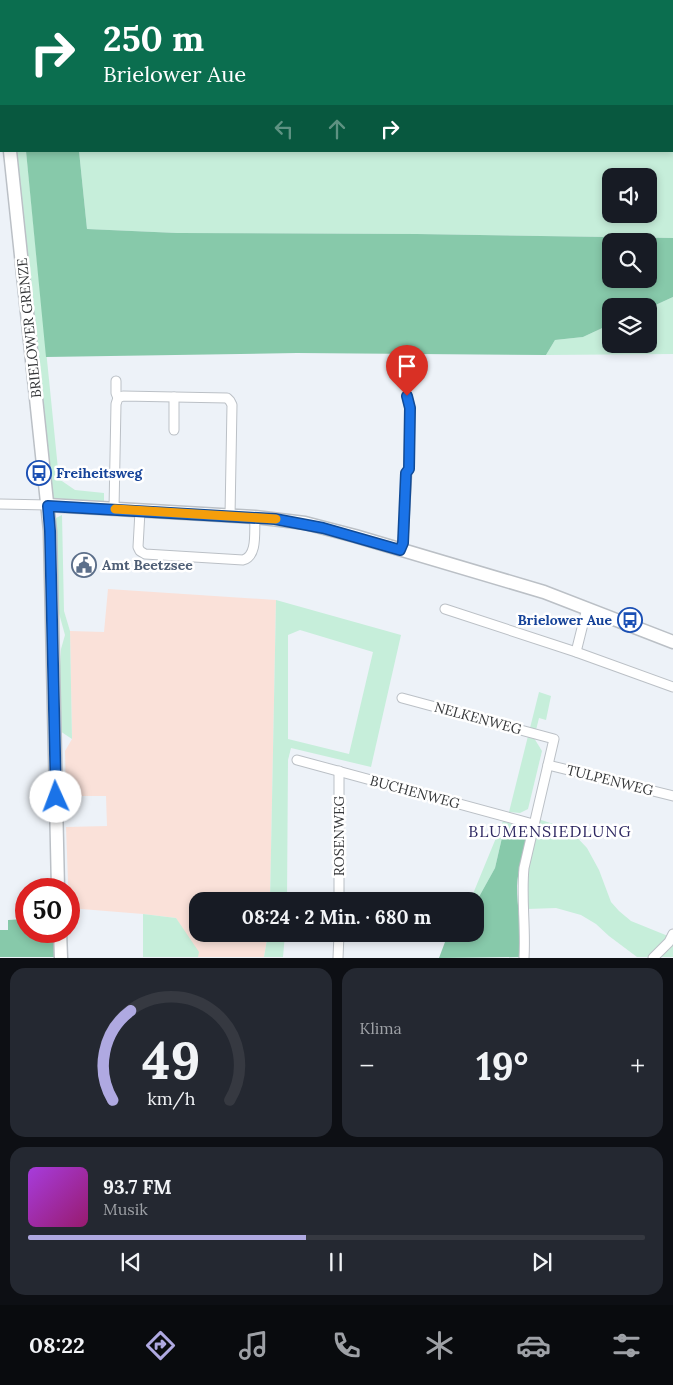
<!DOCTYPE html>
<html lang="de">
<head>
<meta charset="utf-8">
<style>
	body { margin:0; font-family:Lora,serif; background:#242831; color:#f1f3f6; height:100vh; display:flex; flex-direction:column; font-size:19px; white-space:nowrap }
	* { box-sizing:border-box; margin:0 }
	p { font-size:16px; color:#9ea1a6 }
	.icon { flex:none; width:28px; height:28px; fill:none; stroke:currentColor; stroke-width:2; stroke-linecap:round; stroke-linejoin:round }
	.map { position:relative; height:958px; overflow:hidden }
	.panel { display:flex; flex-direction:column; gap:10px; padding:10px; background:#0d0f14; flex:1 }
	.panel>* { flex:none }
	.hud { position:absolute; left:0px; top:0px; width:674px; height:152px; box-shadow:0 2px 8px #0003; background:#0b6e4f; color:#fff; overflow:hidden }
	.fabs { position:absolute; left:602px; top:168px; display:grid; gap:10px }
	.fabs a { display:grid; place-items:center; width:55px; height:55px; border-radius:10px; background:#171b24; box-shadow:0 2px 8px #0003; font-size:25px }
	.speed { position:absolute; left:15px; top:878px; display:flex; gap:10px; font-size:25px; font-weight:700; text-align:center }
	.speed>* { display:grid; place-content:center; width:65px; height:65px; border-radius:50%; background:#171b24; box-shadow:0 2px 8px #0003; line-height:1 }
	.speed .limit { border:8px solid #d22; background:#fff; color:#111 }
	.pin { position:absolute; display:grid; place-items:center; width:42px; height:42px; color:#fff; margin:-51px -21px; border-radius:50% 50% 50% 0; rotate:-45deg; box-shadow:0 0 5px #0007 }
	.pin .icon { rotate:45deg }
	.me { position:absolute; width:55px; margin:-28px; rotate:358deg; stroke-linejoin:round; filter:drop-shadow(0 0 4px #0008) }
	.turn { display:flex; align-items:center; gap:18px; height:105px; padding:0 20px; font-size:22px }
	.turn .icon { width:65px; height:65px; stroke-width:2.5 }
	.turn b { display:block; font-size:35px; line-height:42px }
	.lanes { display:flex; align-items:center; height:48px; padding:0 20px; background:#0003; justify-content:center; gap:25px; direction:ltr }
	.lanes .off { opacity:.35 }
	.big { font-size:38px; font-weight:700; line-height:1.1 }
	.panel .widget { flex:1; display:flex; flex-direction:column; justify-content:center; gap:8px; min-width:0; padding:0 18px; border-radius:15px; background:#242831 }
	.panel .dial { align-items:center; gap:0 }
	.dial svg { height:130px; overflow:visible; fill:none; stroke:#363941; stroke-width:7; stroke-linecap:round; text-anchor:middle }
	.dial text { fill:#f1f3f6; stroke:none }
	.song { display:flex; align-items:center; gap:15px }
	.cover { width:60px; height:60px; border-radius:8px; background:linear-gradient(135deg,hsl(280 70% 55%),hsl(320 70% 35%)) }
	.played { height:5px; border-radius:2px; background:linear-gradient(90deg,#afa9e1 45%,#363941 45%) }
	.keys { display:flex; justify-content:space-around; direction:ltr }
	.heat { display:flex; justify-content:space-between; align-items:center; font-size:28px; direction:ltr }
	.panel .tiles { flex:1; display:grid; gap:10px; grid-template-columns:1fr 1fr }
	.widget:last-child { grid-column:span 2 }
	.trip { position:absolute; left:189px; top:892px; width:295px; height:50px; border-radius:15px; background:#171b24; box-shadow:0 2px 8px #0003; font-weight:700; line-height:50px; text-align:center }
	.tab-bar { display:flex; height:80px; justify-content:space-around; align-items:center; background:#090b0e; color:#9ea1a6 }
	.tab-bar .icon { width:35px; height:35px }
	.tab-bar .selected { color:#afa9e1 }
	.tab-bar b { font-size:22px; color:#f1f3f6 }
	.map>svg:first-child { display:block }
	.industrial { fill:#fae1d9 }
	.green { fill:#c6eeda; fill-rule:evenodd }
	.forest { fill:#87c9aa; fill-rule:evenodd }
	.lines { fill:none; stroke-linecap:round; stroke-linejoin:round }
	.street-casing { stroke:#bbc0c6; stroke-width:11 }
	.secondary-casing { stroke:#bbc0c6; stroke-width:15 }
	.street { stroke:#fff; stroke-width:9 }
	.secondary { stroke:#fff; stroke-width:12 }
	.route-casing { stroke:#114b97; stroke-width:12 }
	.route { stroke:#1a73e8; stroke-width:9 }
	.slow { stroke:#f59e0b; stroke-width:9 }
	.labels { text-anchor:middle; stroke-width:5; stroke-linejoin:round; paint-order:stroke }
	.street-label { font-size:14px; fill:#343638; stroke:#fff }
	.transit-label { font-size:14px; font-weight:bold; fill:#164399; stroke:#fff; text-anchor:start }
	.service-label { font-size:14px; font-weight:bold; fill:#4e5e75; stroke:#fff; text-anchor:start }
	.quarter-label { font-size:16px; letter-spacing:1px; fill:#2e2862; stroke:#fff }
</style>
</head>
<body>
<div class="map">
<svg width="673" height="958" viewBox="0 0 673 958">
	<rect width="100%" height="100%" fill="#edf2f8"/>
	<polygon class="industrial" points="108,589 276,600 270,901 198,901 198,934 268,934 264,957 198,957 176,918 143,914 69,908 66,827 107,826 106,796 66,796 65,751 72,739 70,631 104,632"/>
	<g class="green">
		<path d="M151,0h522v238l-256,-4 -240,-1 -90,-4 -8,-78h593v-150zM611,176h38v38h-38z"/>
		<polygon points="15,151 26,151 59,479 75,490 104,493 104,505 53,501"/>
		<polygon points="673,297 673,354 546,355 555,340 583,337 611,324 611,344 649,344 649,308"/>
		<polygon points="62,515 64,611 70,631 72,739 60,731 59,682 61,649 65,635 57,606 54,519"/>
		<path d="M276,600l125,35 -30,132 -80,-19 -3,12 -1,141h-17zM300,630l73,22 -24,102 -61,-15v-104z"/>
		<polygon points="539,692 551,696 546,720 539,718 536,730 530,728"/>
		<polygon points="528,736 534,738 542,751 528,809 520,813 509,812"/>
		<path d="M538,819l31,10 18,19 12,22 12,32 8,9 12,10 42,17v19h-36l-28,-21 -13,-12 -15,-9 -25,-7 -29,1c-1,-32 4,-58 11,-90z"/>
		<polygon points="503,821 521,827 527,839 508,828 504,829 495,868 475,904 475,901 470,901"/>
		<polygon points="143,914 176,918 199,952 198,957 143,957"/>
		<polygon points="268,934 285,934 283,957 264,957"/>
	</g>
	<g class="forest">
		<polygon points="10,0 151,0 151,1 11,1"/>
		<path d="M26,151h53l8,78 90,4 240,1 256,4v59l-24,11v-2h-38v18l-28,13 -28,3 -9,15 -249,-2 -251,4zM611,241h38v38h-38z"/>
		<path d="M508,827l19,12c-4,15 -9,31 -10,47 0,24 6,48 3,71l-81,1 9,-24c8,2 10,10 20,6l1,-6h6v-30l20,-36 9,-39z"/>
		<polygon points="26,919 26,931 55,931 56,957 0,957 0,930 8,930 8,920"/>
	</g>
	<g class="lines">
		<defs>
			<g id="street">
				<polyline points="116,381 116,393 118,398"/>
				<polyline points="174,430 174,397"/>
				<polyline points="0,504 48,505"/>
				<polyline points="114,509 116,404 118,398 123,396 227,398 230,401 232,405 230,516"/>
				<path d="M140,511l-2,36 2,4 5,3 98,6c15,-4 11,-29 12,-43"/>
				<polyline points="401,550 403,543 407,473 409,469 410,408 407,396"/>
				<polyline points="445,609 576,652 673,687"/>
				<polyline points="576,652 587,608"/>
				<path d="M402,698l152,41 -30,129c-3,30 2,60 0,90"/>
				<polyline points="297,760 533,824"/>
				<polyline points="548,765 673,796"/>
				<polyline points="339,901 339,771"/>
				<polyline points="338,958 339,934"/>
				<polyline points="653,958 669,942 673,934"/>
			</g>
			<g id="secondary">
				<polyline points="377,0 377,1"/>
				<polyline points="0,52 1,64"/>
				<polyline points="10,151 50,531 58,889"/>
				<polyline points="48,505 255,517 305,523 355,536 544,592 673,642"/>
				<polyline points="60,931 61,958"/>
			</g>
		</defs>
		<use href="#street" class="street-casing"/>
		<use href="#secondary" class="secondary-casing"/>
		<use href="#street" class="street"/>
		<use href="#secondary" class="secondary"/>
	</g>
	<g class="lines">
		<defs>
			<polyline id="route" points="56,797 50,531 48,506 275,519 323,528 400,550 403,543 406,473 409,469 410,408 407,396"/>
		</defs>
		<use href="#route" class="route-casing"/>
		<use href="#route" class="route"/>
		<polyline class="slow" points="115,509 276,519"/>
	</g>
	<defs>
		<symbol id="bus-ring" viewBox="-11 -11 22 22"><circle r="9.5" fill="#fff" stroke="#1a4fb4" stroke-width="1.5"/><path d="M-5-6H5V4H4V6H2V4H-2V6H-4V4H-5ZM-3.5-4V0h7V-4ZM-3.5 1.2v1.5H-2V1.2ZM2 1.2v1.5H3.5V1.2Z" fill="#1a4fb4"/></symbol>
		<symbol id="civic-ring" viewBox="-11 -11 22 22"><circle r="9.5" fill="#fff" stroke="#5c6f8a" stroke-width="1.5"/><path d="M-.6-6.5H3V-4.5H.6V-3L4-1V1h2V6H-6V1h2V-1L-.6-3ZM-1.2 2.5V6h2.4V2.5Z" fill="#5c6f8a"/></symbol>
	</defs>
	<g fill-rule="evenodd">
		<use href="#bus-ring" x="25" y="459" width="28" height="28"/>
		<use href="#civic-ring" x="70" y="551" width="28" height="28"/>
		<use href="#bus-ring" x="616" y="606" width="28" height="28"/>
	</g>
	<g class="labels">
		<g class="street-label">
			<text transform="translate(29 328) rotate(-96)" y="5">BRIELOWER GRENZE</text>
			<text transform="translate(478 718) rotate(15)" y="5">NELKENWEG</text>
			<text transform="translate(610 780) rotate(14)" y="5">TULPENWEG</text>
			<text transform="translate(415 792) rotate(15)" y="5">BUCHENWEG</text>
			<text transform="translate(339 836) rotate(-90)" y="5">ROSENWEG</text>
		</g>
		<g class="transit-label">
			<text x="56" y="478">Freiheitsweg</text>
			<text x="612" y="625" text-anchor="end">Brielower Aue</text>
		</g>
		<g class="service-label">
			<text x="102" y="570">Amt Beetzsee</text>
		</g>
		<g class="quarter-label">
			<text x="550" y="837">BLUMENSIEDLUNG</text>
		</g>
	</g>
</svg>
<div class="fabs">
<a><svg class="icon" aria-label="sound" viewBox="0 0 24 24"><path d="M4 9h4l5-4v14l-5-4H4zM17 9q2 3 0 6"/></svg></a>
<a><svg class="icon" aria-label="search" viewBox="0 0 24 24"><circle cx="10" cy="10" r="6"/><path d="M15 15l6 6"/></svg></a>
<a><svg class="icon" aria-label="layers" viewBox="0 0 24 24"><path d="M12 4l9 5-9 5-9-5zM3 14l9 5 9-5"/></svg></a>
</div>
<div class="speed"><div class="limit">50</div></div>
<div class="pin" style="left:407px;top:396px;background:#d93025"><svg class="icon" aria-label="arrive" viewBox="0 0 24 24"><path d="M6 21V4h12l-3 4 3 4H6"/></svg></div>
<svg class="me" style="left:56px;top:797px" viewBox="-20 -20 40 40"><circle r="19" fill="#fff"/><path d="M0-13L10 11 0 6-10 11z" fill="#1a73e8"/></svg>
<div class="trip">08:24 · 2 Min. · 680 m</div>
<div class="hud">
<div class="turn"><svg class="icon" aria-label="right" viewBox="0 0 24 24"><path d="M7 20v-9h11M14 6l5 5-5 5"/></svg><div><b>250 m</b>Brielower Aue</div></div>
<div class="lanes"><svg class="icon off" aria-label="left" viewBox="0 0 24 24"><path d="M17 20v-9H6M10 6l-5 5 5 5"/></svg><svg class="icon off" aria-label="ahead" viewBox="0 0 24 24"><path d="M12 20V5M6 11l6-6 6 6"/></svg><svg class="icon" aria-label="right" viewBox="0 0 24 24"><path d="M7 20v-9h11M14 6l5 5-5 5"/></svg></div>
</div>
</div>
<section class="panel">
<div class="tiles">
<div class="widget dial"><svg viewBox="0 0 100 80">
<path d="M14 69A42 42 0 1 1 86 69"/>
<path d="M14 69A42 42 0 0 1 25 14" stroke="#afa9e1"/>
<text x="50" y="56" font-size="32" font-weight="700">49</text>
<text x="50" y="72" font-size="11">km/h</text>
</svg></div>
<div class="widget"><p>Klima</p>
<div class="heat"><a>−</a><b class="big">19°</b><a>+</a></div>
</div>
<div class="widget">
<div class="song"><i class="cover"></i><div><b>93.7 FM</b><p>Musik</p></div></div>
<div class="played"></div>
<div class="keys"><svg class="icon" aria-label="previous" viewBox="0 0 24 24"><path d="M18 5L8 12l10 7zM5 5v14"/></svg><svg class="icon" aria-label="pause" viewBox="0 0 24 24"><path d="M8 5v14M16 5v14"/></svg><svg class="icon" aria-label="next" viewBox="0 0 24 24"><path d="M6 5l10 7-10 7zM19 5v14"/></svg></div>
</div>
</div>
</section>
<nav class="tab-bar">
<b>08:22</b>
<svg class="icon selected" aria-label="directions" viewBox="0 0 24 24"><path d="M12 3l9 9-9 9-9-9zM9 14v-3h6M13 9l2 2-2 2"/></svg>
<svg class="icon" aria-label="music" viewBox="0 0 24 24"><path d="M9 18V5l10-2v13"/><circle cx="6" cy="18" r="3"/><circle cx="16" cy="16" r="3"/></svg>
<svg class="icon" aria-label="phone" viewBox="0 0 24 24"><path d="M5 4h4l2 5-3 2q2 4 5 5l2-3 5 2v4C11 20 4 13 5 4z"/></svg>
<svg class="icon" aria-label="climate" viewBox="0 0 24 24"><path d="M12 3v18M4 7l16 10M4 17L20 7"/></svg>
<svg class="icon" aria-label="car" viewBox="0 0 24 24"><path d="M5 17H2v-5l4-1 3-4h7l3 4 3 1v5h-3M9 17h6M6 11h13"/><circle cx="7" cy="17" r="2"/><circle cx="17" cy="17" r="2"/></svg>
<svg class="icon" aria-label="filters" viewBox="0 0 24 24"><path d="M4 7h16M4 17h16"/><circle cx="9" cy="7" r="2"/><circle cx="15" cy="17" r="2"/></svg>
</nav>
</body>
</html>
